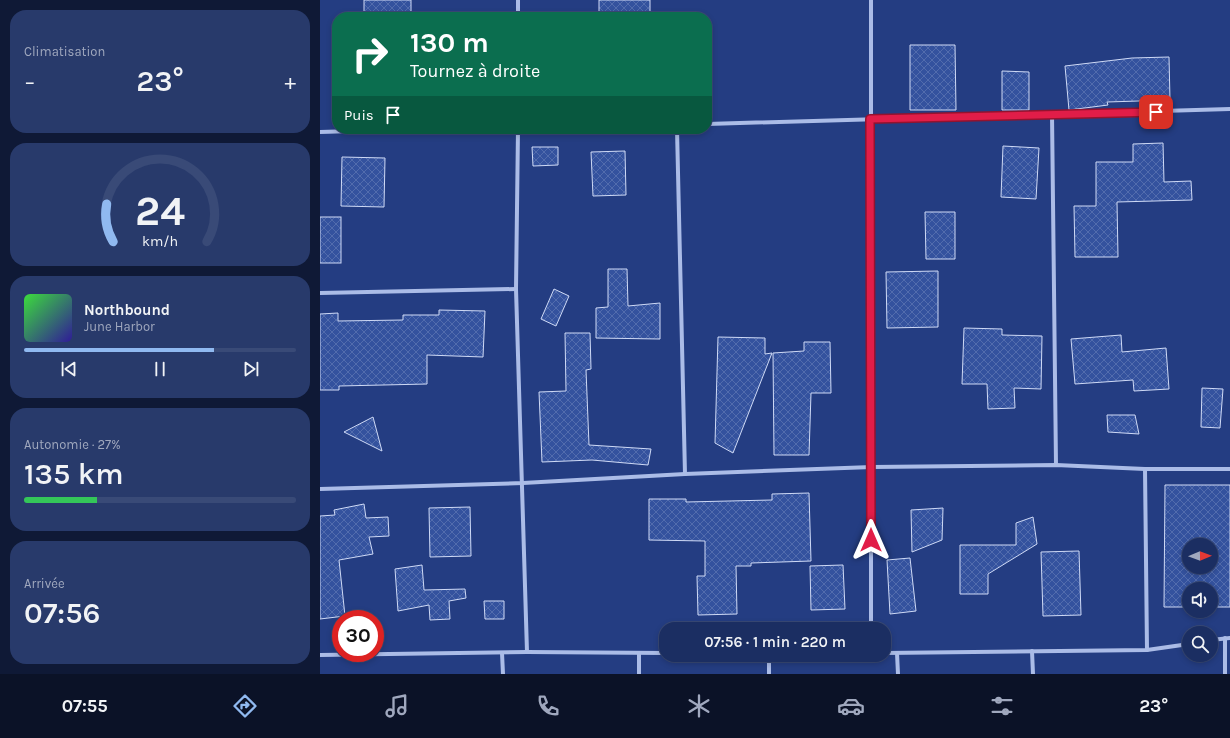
<!DOCTYPE html>
<html lang="fr">
<head>
<meta charset="utf-8">
<style>
	body { margin:0; font-family:Karla,sans-serif; background:#283a6b; color:#f1f3f6; height:100vh; display:flex; flex-direction:column; font-size:15px; white-space:nowrap }
	* { box-sizing:border-box; margin:0 }
	p { font-size:13px; color:#a0a8be }
	.icon { flex:none; width:22px; height:22px; fill:none; stroke:currentColor; stroke-width:2; stroke-linecap:round; stroke-linejoin:round }
	.map { position:relative; flex:1; overflow:hidden }
	.details { display:flex; flex-direction:column; gap:10px; padding:10px; background:#0f1936; width:320px }
	.details>* { flex:none }
	.guide { position:absolute; left:12px; top:12px; width:380px; height:122px; border-radius:16px; box-shadow:0 2px 6px #0003,0 0 0 1px #394a77; background:#0b6e4f; color:#fff; overflow:hidden }
	.needle { width:26px; rotate:89deg }
	.fabs { position:absolute; left:862px; top:538px; display:grid; gap:8px }
	.fabs a { display:grid; place-items:center; width:36px; height:36px; border-radius:50%; background:#1b2e62; box-shadow:0 2px 6px #0003,0 0 0 1px #394a77; font-size:20px }
	.speed { position:absolute; left:12px; top:610px; display:flex; gap:8px; font-size:20px; font-weight:700; text-align:center }
	.speed>* { display:grid; place-content:center; width:52px; height:52px; border-radius:50%; background:#1b2e62; box-shadow:0 2px 6px #0003,0 0 0 1px #394a77; line-height:1 }
	.speed .limit { border:6px solid #d22; background:#fff; color:#111 }
	.pin { position:absolute; display:grid; place-items:center; width:34px; height:34px; color:#fff; margin:-17px; border-radius:8px; box-shadow:0 2px 6px #0006 }
	.me { position:absolute; width:44px; margin:-22px; rotate:0deg; stroke-linejoin:round; filter:drop-shadow(0 0 3px #0008) }
	.turn { display:flex; align-items:center; gap:14px; height:84px; padding:0 12px; font-size:18px }
	.turn .icon { width:52px; height:52px; stroke-width:2.5 }
	.turn b { display:block; font-size:28px; line-height:34px }
	.then { display:flex; align-items:center; height:38px; padding:0 12px; background:#0003; gap:8px; font-size:15px }
	.big { font-size:30px; font-weight:600; line-height:1.1 }
	.details .tile { flex:1; display:flex; flex-direction:column; justify-content:center; gap:6px; min-width:0; padding:0 14px; border-radius:16px; background:#283a6b }
	.details .dial { align-items:center; gap:0 }
	.dial svg { height:104px; overflow:visible; fill:none; stroke:#394a77; stroke-width:7; stroke-linecap:round; text-anchor:middle }
	.dial text { fill:#f1f3f6; stroke:none }
	.song { display:flex; align-items:center; gap:12px }
	.cover { width:48px; height:48px; border-radius:6px; background:linear-gradient(135deg,hsl(120 70% 55%),hsl(250 70% 35%)) }
	.played { height:4px; border-radius:2px; background:linear-gradient(90deg,#90b9f0 70%,#394a77 70%) }
	.keys { display:flex; justify-content:space-around; direction:ltr }
	.heat { display:flex; justify-content:space-between; align-items:center; font-size:22px; direction:ltr }
	.charge { height:6px; border-radius:3px; background:linear-gradient(90deg,#34c759 27%,#394a77 0) }
	.trip { position:absolute; left:339px; top:622px; width:232px; height:40px; border-radius:16px; background:#1b2e62; box-shadow:0 2px 6px #0003,0 0 0 1px #394a77; font-weight:600; line-height:40px; text-align:center }
	.dock { display:flex; height:64px; justify-content:space-around; align-items:center; background:#0b1227; color:#a0a8be }
	.dock .icon { width:28px; height:28px }
	.dock .active { color:#90b9f0 }
	.dock b { font-size:18px; color:#f1f3f6 }
	main { display:flex; flex:1; min-height:0 }
	.map>svg:first-child { display:block }
	.building { fill:url(#building-cross-hatch); stroke:#cfdaf6; fill-rule:evenodd }
	.lines { fill:none; stroke-linecap:round; stroke-linejoin:round }
	.minor { stroke:#abbce7; stroke-width:4 }
	.route-casing { stroke:#92132f; stroke-width:10 }
	.route { stroke:#e11d48; stroke-width:7 }
</style>
</head>
<body>
<main>
<section class="details">
<div class="tile"><p>Climatisation</p>
<div class="heat"><a>−</a><b class="big">23°</b><a>+</a></div>
</div>
<div class="tile dial"><svg viewBox="0 0 100 80">
<path d="M14 69A42 42 0 1 1 86 69"/>
<path d="M14 69A42 42 0 0 1 9 40" stroke="#90b9f0"/>
<text x="50" y="56" font-size="32" font-weight="700">24</text>
<text x="50" y="72" font-size="11">km/h</text>
</svg></div>
<div class="tile">
<div class="song"><i class="cover"></i><div><b>Northbound</b><p>June Harbor</p></div></div>
<div class="played"></div>
<div class="keys"><svg class="icon" aria-label="previous" viewBox="0 0 24 24"><path d="M18 5L8 12l10 7zM5 5v14"/></svg><svg class="icon" aria-label="pause" viewBox="0 0 24 24"><path d="M8 5v14M16 5v14"/></svg><svg class="icon" aria-label="next" viewBox="0 0 24 24"><path d="M6 5l10 7-10 7zM19 5v14"/></svg></div>
</div>
<div class="tile"><p>Autonomie · 27%</p><b class="big">135 km</b><div class="charge"></div></div>
<div class="tile"><p>Arrivée</p><b class="big">07:56</b></div>
</section>
<div class="map">
<svg width="910" height="674" viewBox="0 0 910 674">
	<defs>
		<pattern id="building-cross-hatch" width="8" height="8" patternUnits="userSpaceOnUse"><rect width="8" height="8" fill="#34529e"/><path d="M0 0l8 8M0 8l8-8" fill="none" stroke="#526cad"/></pattern>
	</defs>
	<rect width="100%" height="100%" fill="#243d82"/>
	<g class="building">
		<rect x="44" y="0" width="47" height="17"/>
		<rect x="279" y="0" width="51" height="17"/>
		<polygon points="590,45 635,45 636,110 590,110"/>
		<polygon points="849,57 850,100 787,102 788,105 749,110 745,66 812,58"/>
		<polygon points="682,71 709,72 709,110 682,110"/>
		<polygon points="843,143 844,182 871,181 872,200 797,202 798,257 755,257 754,206 776,206 776,162 813,162 813,144"/>
		<polygon points="683,146 719,148 716,199 681,197"/>
		<polygon points="212,147 238,147 238,165 213,166"/>
		<polygon points="305,151 306,195 273,196 271,152"/>
		<polygon points="22,157 65,158 64,207 21,206"/>
		<polygon points="605,212 635,212 635,259 606,259"/>
		<rect x="0" y="217" width="21" height="46"/>
		<polygon points="288,269 307,269 308,306 340,303 340,339 276,338 276,308 288,307"/>
		<polygon points="618,271 618,327 567,328 566,272"/>
		<polygon points="234,289 249,296 236,326 221,319"/>
		<polygon points="119,310 165,311 163,357 107,355 107,384 19,386 19,390 0,390 0,314 18,313 18,321 83,320 83,315 119,315"/>
		<polygon points="644,328 682,329 682,335 722,336 721,389 694,388 695,408 668,409 667,384 642,384"/>
		<polygon points="245,333 270,333 271,369 266,370 269,445 331,449 328,465 272,460 222,462 219,392 246,391"/>
		<polygon points="801,335 802,352 846,348 849,389 814,391 813,380 755,384 751,339"/>
		<polygon points="398,337 445,338 445,354 452,353 413,453 395,443"/>
		<polygon points="484,342 510,342 511,393 491,393 489,455 454,455 453,353 484,351"/>
		<polygon points="882,388 903,389 900,428 881,427"/>
		<polygon points="787,415 815,415 819,434 788,432"/>
		<polygon points="53,417 62,451 24,432"/>
		<path d="M845,485h65v122h-19v-18h-22v18h-25zM869,545h22v22h-22z"/>
		<polygon points="489,493 491,561 431,563 431,566 416,566 417,614 378,615 377,576 385,576 385,541 329,540 329,499 366,499 366,502 452,500 452,494"/>
		<polygon points="44,504 46,518 68,517 69,536 49,537 53,554 19,560 25,616 0,619 0,516 15,515 14,510"/>
		<polygon points="150,507 151,556 110,557 109,508"/>
		<polygon points="623,508 622,540 592,552 591,510"/>
		<polygon points="713,517 717,544 668,574 668,594 640,594 640,545 696,545 696,523"/>
		<polygon points="759,551 761,615 723,616 721,552"/>
		<polygon points="590,558 596,611 570,614 567,560"/>
		<polygon points="102,565 104,590 145,589 146,598 129,601 130,619 110,620 109,605 78,611 75,569"/>
		<polygon points="523,565 525,609 491,610 490,566"/>
		<polygon points="164,601 184,601 184,619 165,619"/>
	</g>
	<g class="lines">
		<g class="minor">
			<polyline points="551,0 551,629"/>
			<polyline points="198,17 198,0"/>
			<polyline points="732,114 736,465"/>
			<polyline points="387,124 910,109"/>
			<polyline points="198,129 196,289 207,652"/>
			<polyline points="357,129 365,474"/>
			<polyline points="0,132 100,129"/>
			<polyline points="0,293 196,289"/>
			<polyline points="825,469 827,650"/>
			<polyline points="0,489 203,483 365,474 552,467 736,465 825,469 910,469"/>
			<polyline points="905,638 905,674"/>
			<polyline points="891,640 910,638"/>
			<polyline points="712,651 713,674"/>
			<polyline points="182,653 183,674"/>
			<polyline points="319,653 319,674"/>
			<polyline points="564,653 827,650 869,644"/>
			<polyline points="577,653 578,674"/>
			<polyline points="0,655 207,652 346,653"/>
			<polyline points="449,655 449,674"/>
		</g>
	</g>
	<g class="lines">
		<defs>
			<polyline id="route" points="551,540 550,119 836,112"/>
		</defs>
		<use href="#route" class="route-casing"/>
		<use href="#route" class="route"/>
	</g>
</svg>
<div class="fabs">
<a><svg class="needle" viewBox="-14 -14 28 28"><path d="M0-13l5 13h-10z" fill="#e53935"/><path d="M0 13l5-13h-10z" fill="#a0a8be"/></svg></a>
<a><svg class="icon" aria-label="sound" viewBox="0 0 24 24"><path d="M4 9h4l5-4v14l-5-4H4zM17 9q2 3 0 6"/></svg></a>
<a><svg class="icon" aria-label="search" viewBox="0 0 24 24"><circle cx="10" cy="10" r="6"/><path d="M15 15l6 6"/></svg></a>
</div>
<div class="speed"><div class="limit">30</div></div>
<div class="pin" style="left:836px;top:112px;background:#d93025"><svg class="icon" aria-label="arrive" viewBox="0 0 24 24"><path d="M6 21V4h12l-3 4 3 4H6"/></svg></div>
<svg class="me" style="left:551px;top:540px" viewBox="-20 -20 40 40"><path d="M0-17L14 15 0 8-14 15z" fill="#e11d48" stroke="#fff" stroke-width="4"/></svg>
<div class="trip">07:56 · 1 min · 220 m</div>
<div class="guide">
<div class="turn"><svg class="icon" aria-label="right" viewBox="0 0 24 24"><path d="M7 20v-9h11M14 6l5 5-5 5"/></svg><div><b>130 m</b>Tournez à droite</div></div>
<div class="then">Puis<svg class="icon" aria-label="arrive" viewBox="0 0 24 24"><path d="M6 21V4h12l-3 4 3 4H6"/></svg></div>
</div>
</div>
</main>
<nav class="dock">
<b>07:55</b>
<svg class="icon active" aria-label="directions" viewBox="0 0 24 24"><path d="M12 3l9 9-9 9-9-9zM9 14v-3h6M13 9l2 2-2 2"/></svg>
<svg class="icon" aria-label="music" viewBox="0 0 24 24"><path d="M9 18V5l10-2v13"/><circle cx="6" cy="18" r="3"/><circle cx="16" cy="16" r="3"/></svg>
<svg class="icon" aria-label="phone" viewBox="0 0 24 24"><path d="M5 4h4l2 5-3 2q2 4 5 5l2-3 5 2v4C11 20 4 13 5 4z"/></svg>
<svg class="icon" aria-label="climate" viewBox="0 0 24 24"><path d="M12 3v18M4 7l16 10M4 17L20 7"/></svg>
<svg class="icon" aria-label="car" viewBox="0 0 24 24"><path d="M5 17H2v-5l4-1 3-4h7l3 4 3 1v5h-3M9 17h6M6 11h13"/><circle cx="7" cy="17" r="2"/><circle cx="17" cy="17" r="2"/></svg>
<svg class="icon" aria-label="filters" viewBox="0 0 24 24"><path d="M4 7h16M4 17h16"/><circle cx="9" cy="7" r="2"/><circle cx="15" cy="17" r="2"/></svg>
<b>23°</b>
</nav>
</body>
</html>
